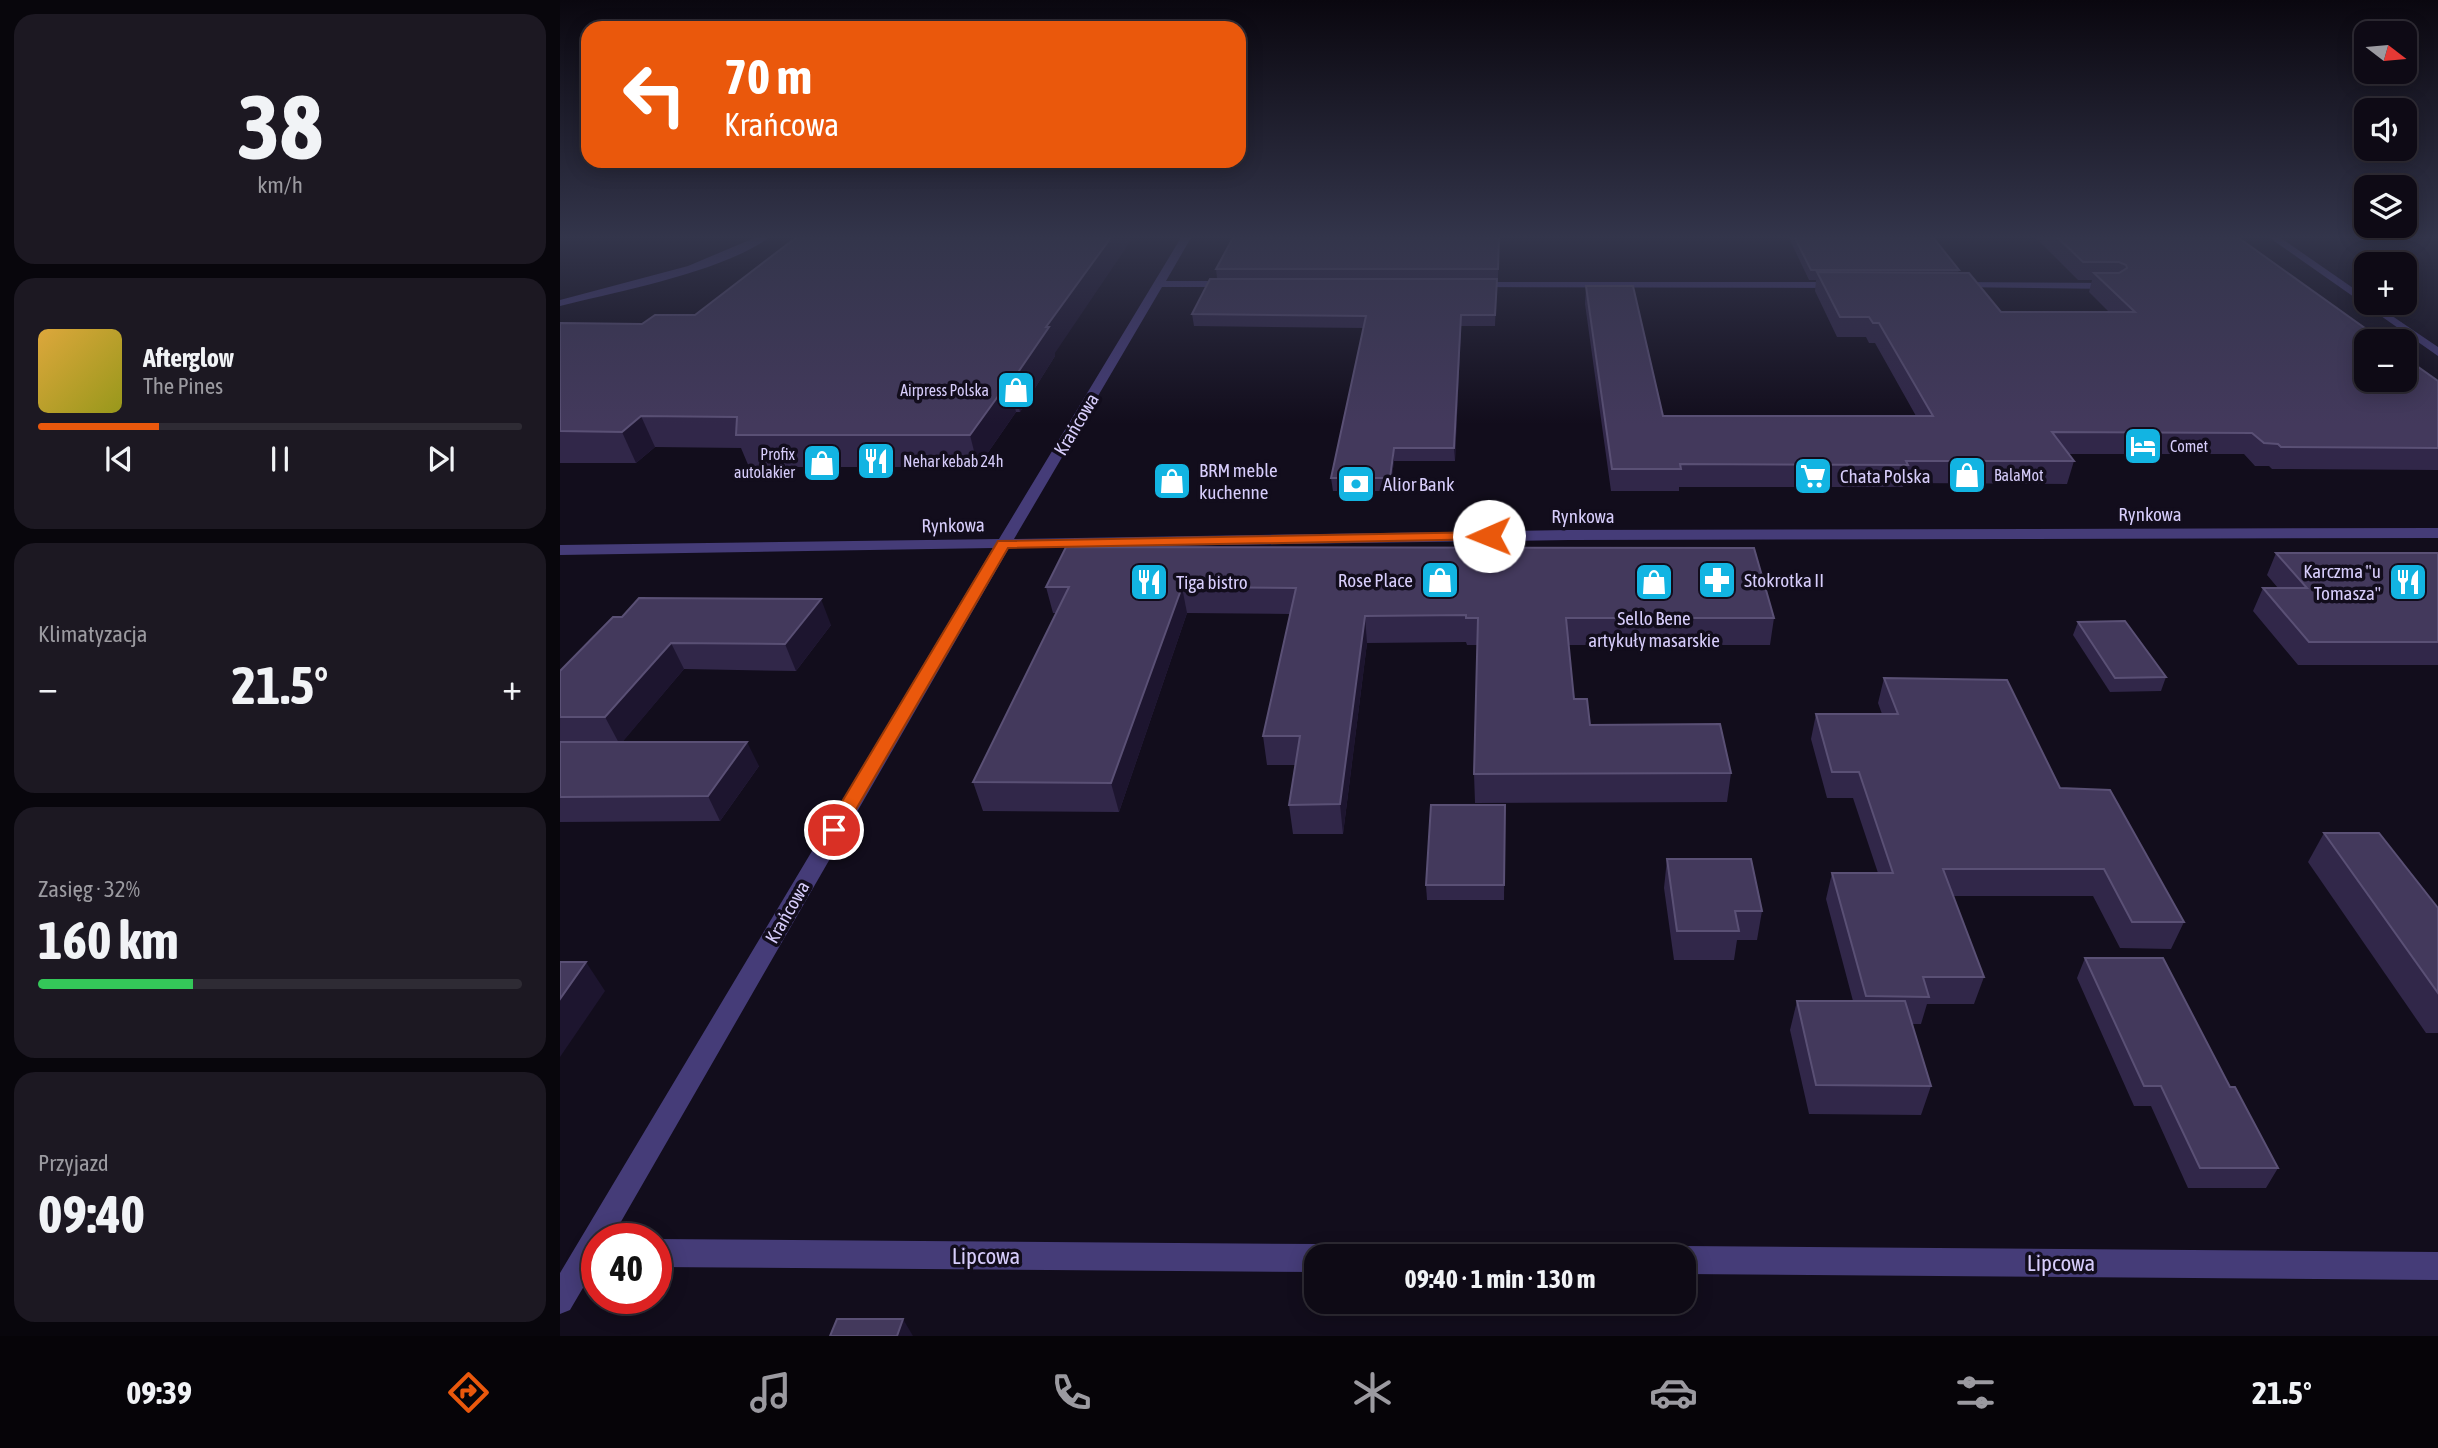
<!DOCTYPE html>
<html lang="pl">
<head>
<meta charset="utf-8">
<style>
	body { margin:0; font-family:"Asap Condensed",sans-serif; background:#1c1822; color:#f1f3f6; height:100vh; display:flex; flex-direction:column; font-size:26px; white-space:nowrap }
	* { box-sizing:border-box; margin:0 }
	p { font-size:23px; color:#9b9aa0 }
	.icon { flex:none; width:38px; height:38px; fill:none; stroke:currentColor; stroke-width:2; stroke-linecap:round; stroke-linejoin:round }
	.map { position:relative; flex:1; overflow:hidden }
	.sheet { display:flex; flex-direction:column; gap:14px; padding:14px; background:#08060c; width:560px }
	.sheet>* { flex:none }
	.guide { position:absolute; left:21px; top:21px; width:665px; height:147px; border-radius:21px; box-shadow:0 4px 18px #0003,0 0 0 2px #2e2b34; background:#ea580c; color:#fff; overflow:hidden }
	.needle { width:46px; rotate:106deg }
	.fabs { position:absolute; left:1794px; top:21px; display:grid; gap:14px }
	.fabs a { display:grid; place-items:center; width:63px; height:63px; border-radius:14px; background:#0e0a15; box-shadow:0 4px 18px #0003,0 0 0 2px #2e2b34; font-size:35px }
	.speed { position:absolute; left:21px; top:1223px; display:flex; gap:14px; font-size:35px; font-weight:700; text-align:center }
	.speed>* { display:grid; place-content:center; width:91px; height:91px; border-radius:50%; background:#0e0a15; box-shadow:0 4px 18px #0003,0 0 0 2px #2e2b34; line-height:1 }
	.speed .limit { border:10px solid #d22; background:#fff; color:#111 }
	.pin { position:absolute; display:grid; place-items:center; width:60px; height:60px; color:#fff; margin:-30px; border:4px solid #fff; border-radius:50%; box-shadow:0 2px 7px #0007 }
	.me { position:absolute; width:77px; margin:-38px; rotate:269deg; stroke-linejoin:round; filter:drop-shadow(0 0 5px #0008) }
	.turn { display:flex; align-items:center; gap:24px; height:147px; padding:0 28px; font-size:32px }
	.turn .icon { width:91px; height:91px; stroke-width:2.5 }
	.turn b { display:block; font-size:49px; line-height:60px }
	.big { font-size:52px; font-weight:700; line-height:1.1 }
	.sheet .widget { flex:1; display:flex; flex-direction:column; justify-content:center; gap:10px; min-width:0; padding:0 24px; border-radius:21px; background:#1c1822 }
	.sheet .dial { align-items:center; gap:0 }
	.dial b { font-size:91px; line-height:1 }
	.song { display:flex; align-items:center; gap:21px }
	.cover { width:84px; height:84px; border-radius:10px; background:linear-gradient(135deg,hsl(40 70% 55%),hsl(60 70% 35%)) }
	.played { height:7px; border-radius:4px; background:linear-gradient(90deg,#ea580c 25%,#2e2b34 25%) }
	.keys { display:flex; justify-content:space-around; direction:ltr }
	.heat { display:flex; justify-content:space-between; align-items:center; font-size:38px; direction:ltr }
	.charge { height:10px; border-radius:5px; background:linear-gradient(90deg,#34c759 32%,#2e2b34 0) }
	.trip { position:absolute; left:744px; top:1244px; width:392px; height:70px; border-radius:21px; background:#0e0a15; box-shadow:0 4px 18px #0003,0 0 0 2px #2e2b34; font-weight:700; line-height:70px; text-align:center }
	.tab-bar { display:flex; height:112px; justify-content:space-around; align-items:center; background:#060408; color:#9b9aa0 }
	.tab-bar .icon { width:49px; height:49px }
	.tab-bar .on { color:#ea580c }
	.tab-bar b { font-size:32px; color:#f1f3f6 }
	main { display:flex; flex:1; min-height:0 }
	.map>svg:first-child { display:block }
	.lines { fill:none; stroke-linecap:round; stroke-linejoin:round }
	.minor { fill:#453c78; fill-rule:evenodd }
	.wall { fill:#312749 }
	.shaded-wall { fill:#1d152f }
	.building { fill:#43395c; stroke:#5a5075; stroke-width:2 }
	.route { fill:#ea580c; stroke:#983908; stroke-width:2 }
	.labels { text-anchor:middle; stroke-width:7; stroke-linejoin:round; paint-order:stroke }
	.far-poi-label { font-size:16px; fill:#d7cdfb; stroke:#120d1c; text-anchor:start }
	.street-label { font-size:19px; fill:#d7cdfb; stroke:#120d1c }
	.poi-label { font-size:19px; fill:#d7cdfb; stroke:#120d1c; text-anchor:start }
	.near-street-label { font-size:23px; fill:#d7cdfb; stroke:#120d1c }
</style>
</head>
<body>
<main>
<section class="sheet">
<div class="widget dial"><b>38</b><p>km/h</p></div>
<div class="widget">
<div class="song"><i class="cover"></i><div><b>Afterglow</b><p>The Pines</p></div></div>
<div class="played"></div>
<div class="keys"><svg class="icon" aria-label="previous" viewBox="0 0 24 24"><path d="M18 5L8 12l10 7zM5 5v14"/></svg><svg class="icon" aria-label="pause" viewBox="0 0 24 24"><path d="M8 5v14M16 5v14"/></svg><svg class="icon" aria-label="next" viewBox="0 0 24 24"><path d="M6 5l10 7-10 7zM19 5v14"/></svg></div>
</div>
<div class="widget"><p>Klimatyzacja</p>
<div class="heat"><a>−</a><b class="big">21.5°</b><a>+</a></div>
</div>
<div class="widget"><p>Zasięg · 32%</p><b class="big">160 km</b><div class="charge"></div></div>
<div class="widget"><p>Przyjazd</p><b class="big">09:40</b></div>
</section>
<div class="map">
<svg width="1878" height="1336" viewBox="0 0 1878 1336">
	<rect width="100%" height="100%" fill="#120d1c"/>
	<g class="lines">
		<g class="minor">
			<path d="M199,236h12c-47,36 -152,55 -211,70v-6l128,-34z"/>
			<polygon points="622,236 632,236 606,281 669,281 674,284 669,287 602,287 454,539 1009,530 1878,528 1878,538 1009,540 449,548 51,1239 37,1239 37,1264 10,1310 0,1314 0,1273 433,548 0,555 0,545 439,539"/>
			<polygon points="1707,236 1718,236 1806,297 1806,303 1813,303 1878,347 1878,356"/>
			<polygon points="914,282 1278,282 1283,285 1278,288 910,287 910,283"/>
			<polygon points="1397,282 1554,283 1559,286 1554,289 1393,287 1393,283"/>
			<polygon points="96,1239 756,1244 766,1248 769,1256 756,1256 756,1272 96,1267"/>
			<polygon points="1124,1246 1878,1252 1878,1280 1124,1274 1124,1256 1111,1256 1114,1250"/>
		</g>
	</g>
	<g class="wall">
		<polygon points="939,236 938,279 657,278 656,269"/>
		<polygon points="1228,236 1372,236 1399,270 1398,273 1441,312 1549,312 1529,292 1532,280 1518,280 1474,236 1676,236 1878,381 1878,470 1712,469 1709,466 1695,466 1684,454 1508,454 1514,461 1507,484 1344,483 1343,487 1119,487 1119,491 1051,491 1025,304 1026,286 1103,416 1356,416 1315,343 1309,343 1306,337 1277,337 1255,291 1256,280 1249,280"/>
		<polygon points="937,279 935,326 901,326 895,461 834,461 830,491 773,491 771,478 804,328 634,326 632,314"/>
		<polygon points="0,323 495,353 495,356 460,412 456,412 418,467 189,467 181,448 95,447 76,463 0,463"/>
		<polygon points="506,547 1214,618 1210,645 1009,645 1014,699 1030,725 1171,773 1167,802 915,803 914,774 917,645 907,645 906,642 807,643 783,834 733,834 729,805 735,765 707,765 703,736 730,614 627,613 559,812 423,811 413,782 496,613 493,613 486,587"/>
		<polygon points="1716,553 1878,553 1878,665 1738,665 1693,611 1703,588 1718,588 1707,575"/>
		<polygon points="53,617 271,625 236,671 124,669 62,742 199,766 160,821 0,822 0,671"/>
		<polygon points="1518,622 1606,677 1601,691 1550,692 1513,635"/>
		<polygon points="1324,678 1500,788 1624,922 1611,949 1560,948 1533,896 1393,896 1424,977 1414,1004 1367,1004 1361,1024 1352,1024 1371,1086 1361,1115 1249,1114 1230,1030 1237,1001 1293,1001 1266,899 1272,873 1318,873 1293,798 1267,798 1251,739 1256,714 1322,714 1318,703"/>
		<polygon points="945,805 944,900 867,900 866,885"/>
		<polygon points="1764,833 1878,908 1878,1033 1866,1033 1748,862"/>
		<polygon points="1107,859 1202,911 1197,940 1177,940 1174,960 1114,960 1104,888"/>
		<polygon points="1525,958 1670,1087 1718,1168 1706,1188 1628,1188 1591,1106 1574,1106 1517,978"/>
	</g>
	<g class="shaded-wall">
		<polygon points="552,236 574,236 495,353 495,356 460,412 452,381 486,327"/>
		<polygon points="901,315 901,326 895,461 894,448"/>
		<polygon points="449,381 456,412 418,467 410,435"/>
		<polygon points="81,416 95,447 76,463 62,432"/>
		<polygon points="834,448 834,461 830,491 830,478"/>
		<polygon points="622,587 627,613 559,812 551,783"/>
		<polygon points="261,599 271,625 236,671 225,644"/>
		<polygon points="805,616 807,643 783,834 780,804"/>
		<polygon points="111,643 124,669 60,745 45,717"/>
		<polygon points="187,742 199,766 160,821 148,796"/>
		<polygon points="26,962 45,991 0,1057 0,999"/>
		<polygon points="343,1319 353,1336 337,1336"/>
	</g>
	<g class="building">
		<polygon points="238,236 552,236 486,327 489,327 452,381 449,381 410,435 176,435 177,417 81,416 62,432 0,431 0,323 82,324 95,315 135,315"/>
		<polygon points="674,236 939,236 938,269 656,269"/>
		<polygon points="1234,236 1372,236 1399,270 1251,270"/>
		<polygon points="1496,236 1676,236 1823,341 1806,341 1806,380 1844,380 1844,357 1878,381 1878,448 1721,447 1718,444 1704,443 1692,433 1492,432 1514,461 1346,461 1348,465 1120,464 1121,469 1052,469 1026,286 1073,286 1103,416 1373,416 1319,323 1313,323 1309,317 1280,317 1257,272 1409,273 1441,312 1575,312 1534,273 1559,273 1567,268 1566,265 1559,262 1523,262"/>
		<polygon points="650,279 937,279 935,315 901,315 894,448 834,448 830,478 771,478 806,316 632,314"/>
		<polygon points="506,547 1194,548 1214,618 1006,618 1014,699 1027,699 1030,725 1160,724 1171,773 914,774 918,618 906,618 906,615 805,616 780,804 729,805 740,736 703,736 736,588 622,587 551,783 413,782 509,587 486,587"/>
		<polygon points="1716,553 1878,553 1878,642 1749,642 1703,588 1747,588"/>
		<polygon points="79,598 261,599 225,644 111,643 45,717 0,717 0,671 53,617 62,617"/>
		<polygon points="1565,621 1606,677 1555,678 1518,622"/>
		<polygon points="1324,678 1447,680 1500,788 1550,790 1624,922 1572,922 1544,869 1383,869 1424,977 1363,977 1369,997 1306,996 1272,873 1333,873 1299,772 1272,772 1256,714 1338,714"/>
		<polygon points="0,742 187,742 148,796 0,797"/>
		<polygon points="871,805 945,805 944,885 866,885"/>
		<polygon points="1764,833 1819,833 1878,908 1878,993"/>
		<polygon points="1107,859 1191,859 1202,911 1175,911 1179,931 1117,931"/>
		<polygon points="1525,958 1603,958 1670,1087 1675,1087 1718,1168 1640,1168 1601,1086 1584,1086"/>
		<polygon points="0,962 26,962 0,999"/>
		<polygon points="1237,1001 1345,1001 1371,1086 1256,1085"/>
		<polygon points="277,1319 343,1319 337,1336 270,1336"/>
	</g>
	<linearGradient id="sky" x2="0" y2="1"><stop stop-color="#0a070f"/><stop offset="0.56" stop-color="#33354b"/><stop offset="1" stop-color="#33354b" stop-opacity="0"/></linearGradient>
	<rect width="1878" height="424" fill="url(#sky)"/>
	<polygon class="route" points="929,532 935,536 933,539 448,548 281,835 268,835 265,830 438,541"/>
	<defs>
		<symbol id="shop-square" viewBox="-11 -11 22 22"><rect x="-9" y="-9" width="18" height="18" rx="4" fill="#12b4e2" stroke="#120d1c"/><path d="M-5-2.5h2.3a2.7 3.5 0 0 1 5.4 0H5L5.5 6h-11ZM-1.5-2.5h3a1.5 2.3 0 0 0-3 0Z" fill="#fff"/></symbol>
		<symbol id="hotel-square" viewBox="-11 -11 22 22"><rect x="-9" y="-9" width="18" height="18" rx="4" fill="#12b4e2" stroke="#120d1c"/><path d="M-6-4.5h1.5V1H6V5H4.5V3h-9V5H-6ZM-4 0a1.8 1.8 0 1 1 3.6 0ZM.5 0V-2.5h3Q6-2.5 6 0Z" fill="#fff"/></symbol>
		<symbol id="restaurant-square" viewBox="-11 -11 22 22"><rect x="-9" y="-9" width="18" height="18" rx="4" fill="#12b4e2" stroke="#120d1c"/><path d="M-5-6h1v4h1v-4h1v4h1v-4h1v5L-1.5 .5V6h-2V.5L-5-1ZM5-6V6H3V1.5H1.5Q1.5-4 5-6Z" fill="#fff"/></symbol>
		<symbol id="supermarket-square" viewBox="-11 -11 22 22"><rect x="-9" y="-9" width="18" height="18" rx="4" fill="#12b4e2" stroke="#120d1c"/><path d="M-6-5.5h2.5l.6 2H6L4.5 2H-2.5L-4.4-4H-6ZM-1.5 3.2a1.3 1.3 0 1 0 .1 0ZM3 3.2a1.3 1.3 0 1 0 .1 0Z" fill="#fff"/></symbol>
		<symbol id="bank-square" viewBox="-11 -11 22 22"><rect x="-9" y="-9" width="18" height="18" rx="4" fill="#12b4e2" stroke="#120d1c"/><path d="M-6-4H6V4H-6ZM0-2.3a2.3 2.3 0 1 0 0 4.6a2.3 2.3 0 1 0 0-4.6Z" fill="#fff"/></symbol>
		<symbol id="pharmacy-square" viewBox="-11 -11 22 22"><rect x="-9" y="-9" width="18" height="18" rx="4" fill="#12b4e2" stroke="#120d1c"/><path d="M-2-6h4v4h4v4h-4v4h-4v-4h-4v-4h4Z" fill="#fff"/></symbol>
	</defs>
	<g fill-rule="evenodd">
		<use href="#shop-square" x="434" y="368" width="44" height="44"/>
		<use href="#hotel-square" x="1561" y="424" width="44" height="44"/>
		<use href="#restaurant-square" x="294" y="439" width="44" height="44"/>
		<use href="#shop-square" x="240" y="441" width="44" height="44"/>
		<use href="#shop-square" x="1385" y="453" width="44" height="44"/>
		<use href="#supermarket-square" x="1231" y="454" width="44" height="44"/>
		<use href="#shop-square" x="590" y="459" width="44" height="44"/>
		<use href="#bank-square" x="774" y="462" width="44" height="44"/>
		<use href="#shop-square" x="858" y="558" width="44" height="44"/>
		<use href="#pharmacy-square" x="1135" y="558" width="44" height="44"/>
		<use href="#restaurant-square" x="567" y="560" width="44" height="44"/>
		<use href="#shop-square" x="1072" y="560" width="44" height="44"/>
		<use href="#restaurant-square" x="1826" y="560" width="44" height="44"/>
	</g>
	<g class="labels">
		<g class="far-poi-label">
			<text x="429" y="396" text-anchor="end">Airpress Polska</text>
			<text x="1610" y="452">Comet</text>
			<text x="235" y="460" text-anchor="end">Profix<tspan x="235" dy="18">autolakier</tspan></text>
			<text x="343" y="467">Nehar kebab 24h</text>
			<text x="1434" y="481">BalaMot</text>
		</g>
		<g class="street-label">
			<text transform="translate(516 424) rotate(-59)" y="7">Krańcowa</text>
			<text x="1590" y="521">Rynkowa</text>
			<text x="1023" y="523">Rynkowa</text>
			<text transform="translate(393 525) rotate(-1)" y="7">Rynkowa</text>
			<text transform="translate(227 912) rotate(-60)" y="7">Krańcowa</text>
		</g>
		<g class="poi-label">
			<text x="639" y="477">BRM meble<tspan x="639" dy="22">kuchenne</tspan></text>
			<text x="1280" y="483">Chata Polska</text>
			<text x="823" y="491">Alior Bank</text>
			<text x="1821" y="578" text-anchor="end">Karczma "u<tspan x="1821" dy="22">Tomasza"</tspan></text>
			<text x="853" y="587" text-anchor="end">Rose Place</text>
			<text x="1184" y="587">Stokrotka II</text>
			<text x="616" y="589">Tiga bistro</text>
			<text x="1094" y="625" text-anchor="middle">Sello Bene<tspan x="1094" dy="22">artykuły masarskie</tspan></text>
		</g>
		<g class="near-street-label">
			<text x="426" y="1264">Lipcowa</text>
			<text x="1501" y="1271">Lipcowa</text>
		</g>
	</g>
</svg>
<div class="fabs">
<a><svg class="needle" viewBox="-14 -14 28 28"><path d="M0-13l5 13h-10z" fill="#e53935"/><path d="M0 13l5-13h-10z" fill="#9b9aa0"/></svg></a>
<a><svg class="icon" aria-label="sound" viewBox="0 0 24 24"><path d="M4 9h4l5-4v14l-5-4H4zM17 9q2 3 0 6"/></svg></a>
<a><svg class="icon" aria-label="layers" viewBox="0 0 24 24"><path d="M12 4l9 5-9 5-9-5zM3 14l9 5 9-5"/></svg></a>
<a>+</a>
<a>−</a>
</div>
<div class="speed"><div class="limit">40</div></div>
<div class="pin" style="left:274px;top:830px;background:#d93025"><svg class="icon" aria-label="arrive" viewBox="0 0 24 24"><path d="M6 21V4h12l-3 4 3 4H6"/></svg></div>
<svg class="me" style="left:929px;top:536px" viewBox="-20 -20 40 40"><circle r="19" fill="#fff"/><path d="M0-13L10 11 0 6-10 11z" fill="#ea580c"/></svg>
<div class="trip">09:40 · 1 min · 130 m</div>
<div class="guide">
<div class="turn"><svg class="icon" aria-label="left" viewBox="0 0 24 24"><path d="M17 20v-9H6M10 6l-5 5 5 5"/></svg><div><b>70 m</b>Krańcowa</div></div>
</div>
</div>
</main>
<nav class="tab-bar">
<b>09:39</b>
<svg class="icon on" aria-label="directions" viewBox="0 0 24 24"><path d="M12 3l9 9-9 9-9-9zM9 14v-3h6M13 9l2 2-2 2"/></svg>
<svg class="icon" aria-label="music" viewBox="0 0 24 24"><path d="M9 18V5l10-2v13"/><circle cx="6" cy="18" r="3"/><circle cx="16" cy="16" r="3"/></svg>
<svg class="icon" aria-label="phone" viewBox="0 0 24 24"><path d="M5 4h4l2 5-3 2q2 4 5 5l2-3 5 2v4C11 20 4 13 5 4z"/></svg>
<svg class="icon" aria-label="climate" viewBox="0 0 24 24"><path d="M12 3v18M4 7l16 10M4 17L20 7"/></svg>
<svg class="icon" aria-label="car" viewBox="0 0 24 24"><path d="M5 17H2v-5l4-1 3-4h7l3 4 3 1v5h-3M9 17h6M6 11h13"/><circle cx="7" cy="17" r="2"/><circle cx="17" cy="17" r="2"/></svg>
<svg class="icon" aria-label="filters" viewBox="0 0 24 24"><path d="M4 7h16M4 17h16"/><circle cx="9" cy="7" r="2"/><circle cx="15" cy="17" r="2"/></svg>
<b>21.5°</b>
</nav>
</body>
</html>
